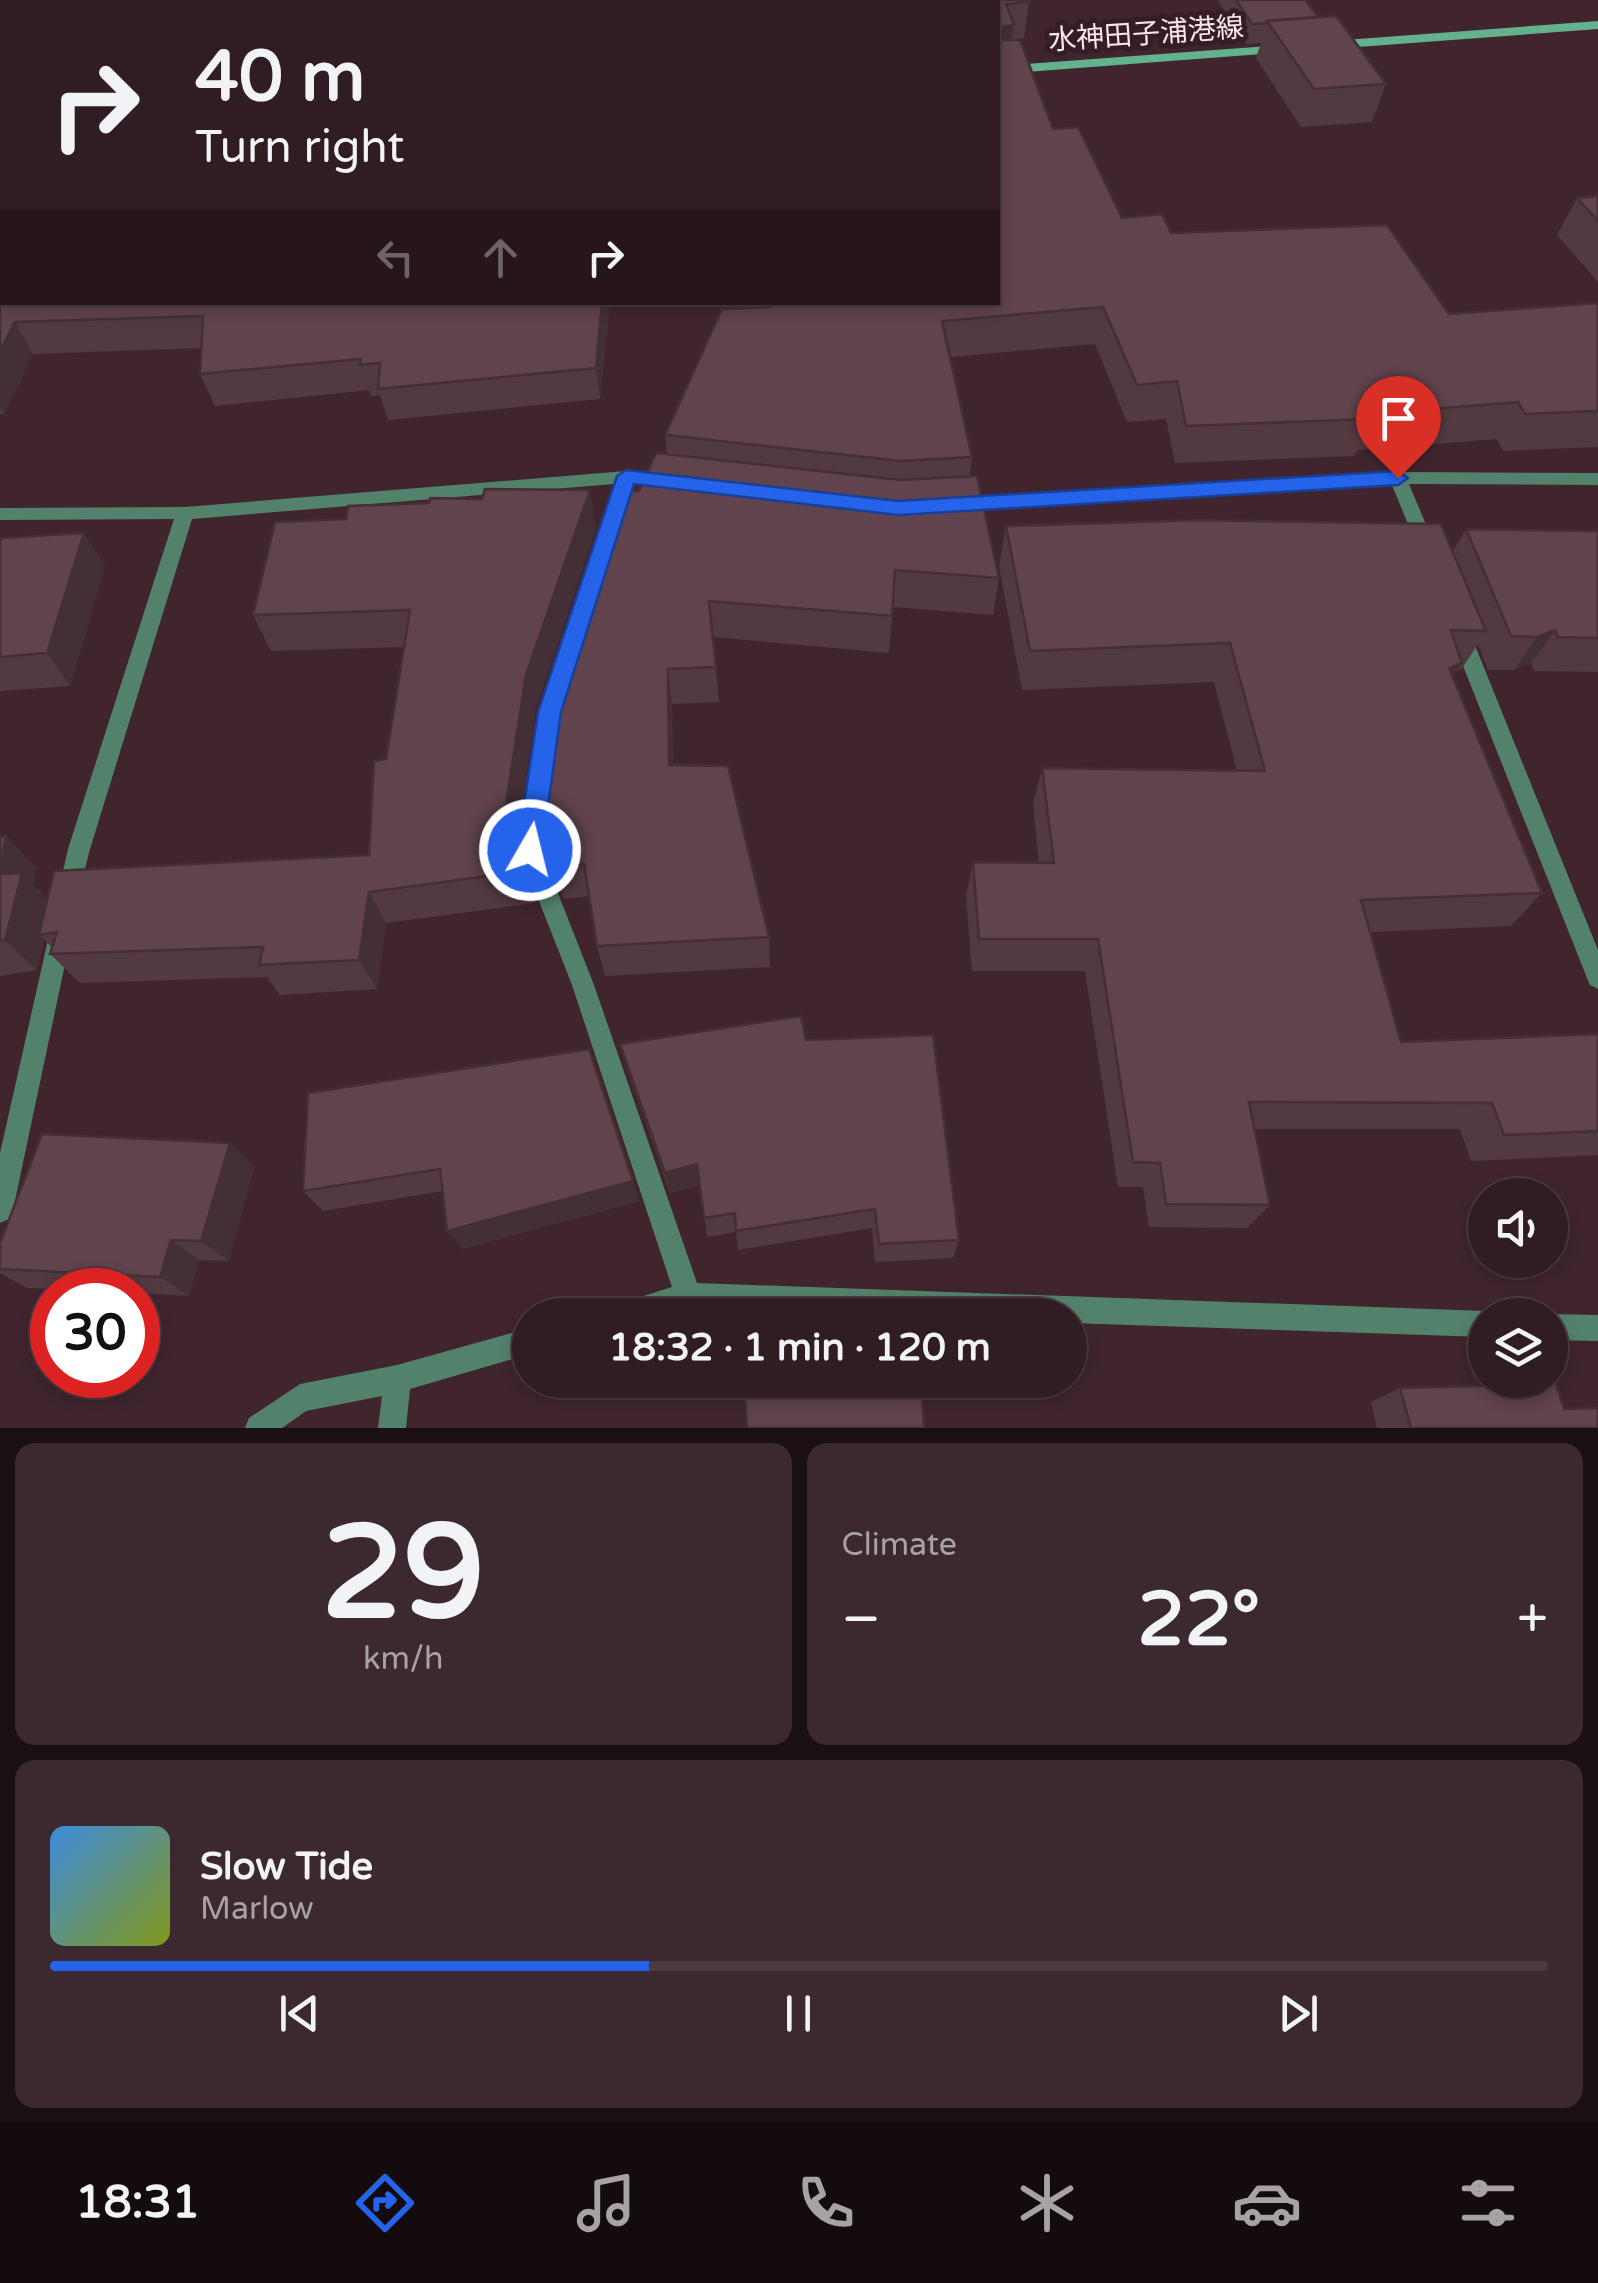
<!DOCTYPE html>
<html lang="en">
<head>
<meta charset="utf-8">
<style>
	body { margin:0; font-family:"Varela Round","Noto Sans JP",sans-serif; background:#3c2930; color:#f1f3f6; height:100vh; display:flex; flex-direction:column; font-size:38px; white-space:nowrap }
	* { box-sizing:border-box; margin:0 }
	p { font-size:32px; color:#a8a1a6 }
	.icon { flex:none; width:55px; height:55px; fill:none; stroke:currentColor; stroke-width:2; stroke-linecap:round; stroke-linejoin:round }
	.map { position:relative; height:1428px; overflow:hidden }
	.side { display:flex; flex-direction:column; gap:15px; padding:15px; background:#1a0f13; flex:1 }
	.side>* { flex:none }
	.hud { position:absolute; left:0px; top:0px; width:1000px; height:305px; box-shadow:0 5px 15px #0003,0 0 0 2px #4b3a41; background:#301c23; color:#f1f3f6; overflow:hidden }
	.buttons { position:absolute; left:1468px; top:1178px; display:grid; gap:20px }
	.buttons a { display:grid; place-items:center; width:100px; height:100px; border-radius:50%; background:#301c23; box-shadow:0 5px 15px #0003,0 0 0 2px #4b3a41; font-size:50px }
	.speed { position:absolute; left:30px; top:1268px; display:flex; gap:20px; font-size:50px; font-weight:700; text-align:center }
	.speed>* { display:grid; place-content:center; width:130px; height:130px; border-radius:50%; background:#301c23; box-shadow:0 5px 15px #0003,0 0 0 2px #4b3a41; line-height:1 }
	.speed .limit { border:15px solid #d22; background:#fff; color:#111 }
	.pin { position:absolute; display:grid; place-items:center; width:85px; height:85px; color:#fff; margin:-102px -42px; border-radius:50% 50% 50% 0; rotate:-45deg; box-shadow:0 0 10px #0007 }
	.pin .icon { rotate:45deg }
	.me { position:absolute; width:110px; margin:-55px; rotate:8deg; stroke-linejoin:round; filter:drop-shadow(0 0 8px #0008) }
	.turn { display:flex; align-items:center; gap:35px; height:210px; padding:0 30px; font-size:45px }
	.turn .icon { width:130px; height:130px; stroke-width:2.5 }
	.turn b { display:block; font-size:70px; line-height:85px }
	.lanes { display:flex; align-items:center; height:95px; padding:0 30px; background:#0003; justify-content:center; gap:50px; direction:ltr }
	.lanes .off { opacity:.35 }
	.big { font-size:75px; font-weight:700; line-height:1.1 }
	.side .card { flex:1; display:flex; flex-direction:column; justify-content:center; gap:15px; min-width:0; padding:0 35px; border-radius:20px; background:#3c2930 }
	.side .dial { align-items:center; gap:0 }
	.dial b { font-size:130px; line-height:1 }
	.song { display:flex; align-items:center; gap:30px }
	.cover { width:120px; height:120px; border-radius:15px; background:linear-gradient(135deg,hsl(210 70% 55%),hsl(70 70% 35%)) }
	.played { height:10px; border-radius:5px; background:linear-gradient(90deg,#2563eb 40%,#4b3a41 40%) }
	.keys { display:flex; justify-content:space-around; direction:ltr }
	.heat { display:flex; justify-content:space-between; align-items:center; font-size:55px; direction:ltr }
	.side .tiles { flex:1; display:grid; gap:15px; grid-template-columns:1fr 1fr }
	.card:last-child { grid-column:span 2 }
	.trip { position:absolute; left:512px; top:1298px; width:575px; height:100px; border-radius:50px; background:#301c23; box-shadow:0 5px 15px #0003,0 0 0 2px #4b3a41; font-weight:700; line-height:100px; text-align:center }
	.menu { display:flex; height:160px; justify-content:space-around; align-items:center; background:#130b0e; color:#a8a1a6 }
	.menu .icon { width:70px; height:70px }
	.menu .on { color:#2563eb }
	.menu b { font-size:45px; color:#f1f3f6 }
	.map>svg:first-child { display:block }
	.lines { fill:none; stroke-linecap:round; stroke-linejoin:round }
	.minor { fill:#53826c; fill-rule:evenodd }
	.secondary { fill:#63b18e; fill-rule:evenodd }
	.wall { fill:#533a41 }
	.shaded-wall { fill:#432f35 }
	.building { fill:#60434c; stroke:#432f35; stroke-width:2.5 }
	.route { fill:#2563eb; stroke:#184099; stroke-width:2.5 }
	.labels { text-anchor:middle; stroke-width:10; stroke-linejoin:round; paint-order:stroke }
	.far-street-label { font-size:28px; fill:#f9e7ed; stroke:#351c25 }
</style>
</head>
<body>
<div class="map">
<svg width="1598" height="1428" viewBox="0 0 1598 1428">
	<rect width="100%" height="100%" fill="#40252f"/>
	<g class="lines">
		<g class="minor">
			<polygon points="626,471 668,475 677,481 668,487 626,483 192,519 90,849 77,900 69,903 61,900 58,893 68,849 174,519 0,520 0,508 185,507"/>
			<polygon points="1398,472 1598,473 1598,485 1409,484 1435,546 1426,553 1417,546 1392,485 956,511 947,505 956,499"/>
			<polygon points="1460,626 1470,633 1598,950 1598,989 1590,985 1587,978 1450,633"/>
			<polygon points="553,694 560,696 563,702 541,850 594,985 697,1283 1485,1311 1495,1315 1485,1315 1485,1337 1070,1323 1070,1315 853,1315 688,1309 668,1315 608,1315 612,1306 672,1287 572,985 519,850 543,702 546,696"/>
			<polygon points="61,921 69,924 72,931 13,1210 9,1219 0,1223 0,1153 50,931 53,924"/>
			<polygon points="1550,1314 1598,1315 1598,1341 1550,1340 1550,1315 1547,1315"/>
			<polygon points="530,1328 530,1354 410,1389 406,1428 378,1428 382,1396 306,1411 282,1428 245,1428 249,1418 300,1384 397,1365"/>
		</g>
		<g class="secondary">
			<polygon points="1598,21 1598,29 1331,49 1325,45 1331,41"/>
			<polygon points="1282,45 1287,46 1287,52 998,74 998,66"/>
		</g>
	</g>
	<g class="wall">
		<polygon points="1218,0 1305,0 1318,17 1386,84 1372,122 1301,127 1256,58 1261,43 1246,44"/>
		<polygon points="998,2 1029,2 1024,38 1012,40 1053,129 1122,218 1449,314 1598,302 1598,447 1503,451 1497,439 1357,450 1354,456 1175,463 1166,419 1127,422 1095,344 950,357 972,457 970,476 999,578 993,615 893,607 889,653 713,637 719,702 672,704 673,765 769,937 770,967 605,976 597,946 589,896 564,899 545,850 535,817 639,491 667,454 665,435 767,307 766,302 998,302"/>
		<polygon points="1598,196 1598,282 1557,235 1577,198"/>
		<polygon points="0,205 2,302 610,302 600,399 388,420 380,395 371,396 369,390 215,406 200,374 201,348 33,354 4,414 0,414"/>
		<polygon points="1006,526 1453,551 1466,529 1598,531 1598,672 1534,671 1531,663 1514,670 1488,670 1478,644 1461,670 1458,670 1453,677 1542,893 1511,926 1370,932 1401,1042 1598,1034 1598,1155 1471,1161 1460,1129 1255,1129 1270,1205 1247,1228 1149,1227 1143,1187 1118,1187 1085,971 972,971 966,896 973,862 1039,863 1033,804 1042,768 1237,771 1214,682 1022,690 999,566"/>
		<polygon points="596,528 535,710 516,847 536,903 386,923 377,989 280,995 267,977 80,983 50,954 52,948 44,939 37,970 0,976 0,837 6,836 36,868 33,885 47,899 369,855 404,647 271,651 253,615"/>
		<polygon points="0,538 105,566 70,686 0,691"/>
		<polygon points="806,1040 959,1240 953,1258 875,1262 872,1228 738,1250 736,1232 707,1237 700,1185 670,1193 627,1068 620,1044"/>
		<polygon points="308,1093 640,1201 462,1249 443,1191 323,1211 303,1191"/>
		<polygon points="230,1143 254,1167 229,1261 199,1260 189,1296 138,1293 138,1290 75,1290 27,1288 0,1273 0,1243"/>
		<polygon points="1400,1388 1564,1409 1598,1428 1377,1428 1371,1402"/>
	</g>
	<g class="shaded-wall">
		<polygon points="108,0 144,0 142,2 106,2"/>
		<polygon points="1014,25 1009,61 998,63 1000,27"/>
		<polygon points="0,90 2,95 2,137 0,142"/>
		<polygon points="602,302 610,302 600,399 596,368"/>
		<polygon points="15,322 33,354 4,414 0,407 0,351"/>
		<polygon points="590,490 596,528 535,710 515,849 504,817 526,675"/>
		<polygon points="84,533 105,566 70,686 47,653"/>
		<polygon points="1555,630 1531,663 1514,670 1537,637"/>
		<polygon points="1462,663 1438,701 1449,668"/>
		<polygon points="668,669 672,704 673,799 669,765"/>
		<polygon points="6,836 36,868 33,885 52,904 39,935 44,939 37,970 5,940 0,874"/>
		<polygon points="369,892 386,923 377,989 359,960"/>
		<polygon points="230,1143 254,1167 229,1261 201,1241"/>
		<polygon points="697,1164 701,1185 670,1193 665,1173"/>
		<polygon points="633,1181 640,1201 462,1249 447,1231"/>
		<polygon points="171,1240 199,1260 189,1296 160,1277"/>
	</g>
	<g class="building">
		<polygon points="0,0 108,0 106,2 2,2 2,85 0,85"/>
		<polygon points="417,0 1028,0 1029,2 1006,4 1014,25 1000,27 1000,40 1020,40 1053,129 1078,127 1122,218 1162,214 1171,233 1387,225 1449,314 1598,303 1598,411 1525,414 1518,402 1369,414 1371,419 1186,426 1177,381 1137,385 1103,307 942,321 972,457 901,461 665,435 722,309 770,307 770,302 998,302 998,2 417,2"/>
		<polygon points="1236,0 1305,0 1318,17 1267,21 1268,23 1252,24"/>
		<polygon points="1336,16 1386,84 1314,89 1267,21"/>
		<polygon points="1598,196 1598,221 1577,198"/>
		<polygon points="0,205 2,205 2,302 602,302 596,368 378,389 380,363 360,365 361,359 200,374 203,316 15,322 0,351"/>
		<polygon points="656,453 901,480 977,476 999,578 895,570 892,616 709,601 716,667 668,669 669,765 728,766 769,937 597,946 584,864 555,868 535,817 554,676 616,490 639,491"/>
		<polygon points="485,489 590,490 526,675 504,817 525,871 369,892 359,960 259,965 263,947 50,954 57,932 39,935 54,871 369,855 374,761 386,759 410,610 253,615 275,522 346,519 348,506 429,503 430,498 482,499"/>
		<polygon points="1199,520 1441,524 1486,631 1451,630 1462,663 1449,668 1542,893 1361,900 1401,1042 1598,1034 1598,1131 1504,1135 1492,1103 1249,1102 1270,1205 1166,1204 1160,1163 1133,1162 1098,939 979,939 973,862 1054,863 1042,768 1265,771 1230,643 1030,651 1006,526"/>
		<polygon points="1466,529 1598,531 1598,638 1558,637 1555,630 1537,637 1511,636"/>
		<polygon points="84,533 47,653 0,657 0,538"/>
		<polygon points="6,836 0,870 0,837"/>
		<polygon points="22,873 5,940 0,941 0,874"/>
		<polygon points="801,1016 806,1040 933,1035 959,1240 879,1244 875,1209 736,1231 735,1213 704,1218 697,1164 665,1173 620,1044"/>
		<polygon points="589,1049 633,1181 447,1231 440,1169 303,1191 308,1093"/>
		<polygon points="42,1134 230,1143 201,1241 171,1240 160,1277 0,1269 0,1243"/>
		<polygon points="744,1380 921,1380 924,1428 747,1428"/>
		<polygon points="1556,1384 1564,1409 1598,1408 1598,1428 1411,1428 1400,1388"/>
	</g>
	<polygon class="route" points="626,470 898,501 1398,471 1408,478 1398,485 898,515 634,484 561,712 542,850 538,857 530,860 521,857 517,850 538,712 617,476"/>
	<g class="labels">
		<g class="far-street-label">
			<text transform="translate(1146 33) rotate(-4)" y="10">水神田子浦港線</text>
		</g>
	</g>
</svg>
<div class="buttons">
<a><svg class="icon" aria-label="sound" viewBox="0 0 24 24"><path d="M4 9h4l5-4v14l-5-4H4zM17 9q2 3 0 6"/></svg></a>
<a><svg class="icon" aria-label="layers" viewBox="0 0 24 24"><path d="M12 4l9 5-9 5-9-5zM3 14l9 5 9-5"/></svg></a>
</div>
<div class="speed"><div class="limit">30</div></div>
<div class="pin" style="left:1398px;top:478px;background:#d93025"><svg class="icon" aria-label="arrive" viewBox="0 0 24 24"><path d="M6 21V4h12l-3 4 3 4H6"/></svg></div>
<svg class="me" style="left:530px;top:850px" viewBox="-20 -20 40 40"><circle r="17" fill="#2563eb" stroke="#fff" stroke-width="3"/><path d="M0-11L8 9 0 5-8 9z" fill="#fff"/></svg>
<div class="trip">18:32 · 1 min · 120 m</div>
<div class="hud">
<div class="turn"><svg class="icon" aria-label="right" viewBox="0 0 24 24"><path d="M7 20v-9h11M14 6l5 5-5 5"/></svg><div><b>40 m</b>Turn right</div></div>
<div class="lanes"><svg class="icon off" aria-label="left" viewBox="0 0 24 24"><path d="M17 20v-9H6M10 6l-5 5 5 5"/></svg><svg class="icon off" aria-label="ahead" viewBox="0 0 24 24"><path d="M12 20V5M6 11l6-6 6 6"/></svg><svg class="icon" aria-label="right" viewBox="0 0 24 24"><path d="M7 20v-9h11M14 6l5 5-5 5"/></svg></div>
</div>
</div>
<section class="side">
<div class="tiles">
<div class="card dial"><b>29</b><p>km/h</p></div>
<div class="card"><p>Climate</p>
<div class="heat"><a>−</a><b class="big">22°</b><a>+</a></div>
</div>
<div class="card">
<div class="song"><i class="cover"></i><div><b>Slow Tide</b><p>Marlow</p></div></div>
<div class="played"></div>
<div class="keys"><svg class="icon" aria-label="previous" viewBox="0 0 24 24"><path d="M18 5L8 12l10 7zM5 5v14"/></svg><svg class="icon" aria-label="pause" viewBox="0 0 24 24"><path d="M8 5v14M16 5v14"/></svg><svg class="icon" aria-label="next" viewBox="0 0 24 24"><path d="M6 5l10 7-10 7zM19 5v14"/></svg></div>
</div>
</div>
</section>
<nav class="menu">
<b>18:31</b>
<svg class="icon on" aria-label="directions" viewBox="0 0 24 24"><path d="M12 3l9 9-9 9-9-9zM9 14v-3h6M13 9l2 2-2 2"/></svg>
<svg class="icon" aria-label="music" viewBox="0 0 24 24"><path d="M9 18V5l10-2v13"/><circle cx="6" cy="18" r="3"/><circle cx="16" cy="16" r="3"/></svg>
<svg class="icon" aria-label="phone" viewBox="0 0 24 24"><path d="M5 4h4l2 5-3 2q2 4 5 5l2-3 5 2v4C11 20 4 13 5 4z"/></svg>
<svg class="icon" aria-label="climate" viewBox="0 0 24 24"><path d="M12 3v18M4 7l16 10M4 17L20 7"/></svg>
<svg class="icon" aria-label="car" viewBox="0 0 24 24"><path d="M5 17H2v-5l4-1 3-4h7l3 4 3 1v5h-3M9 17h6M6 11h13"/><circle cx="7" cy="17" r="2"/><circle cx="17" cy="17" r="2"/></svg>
<svg class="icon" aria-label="filters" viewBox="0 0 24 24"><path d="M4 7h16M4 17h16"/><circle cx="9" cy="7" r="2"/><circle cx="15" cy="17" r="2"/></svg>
</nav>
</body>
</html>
